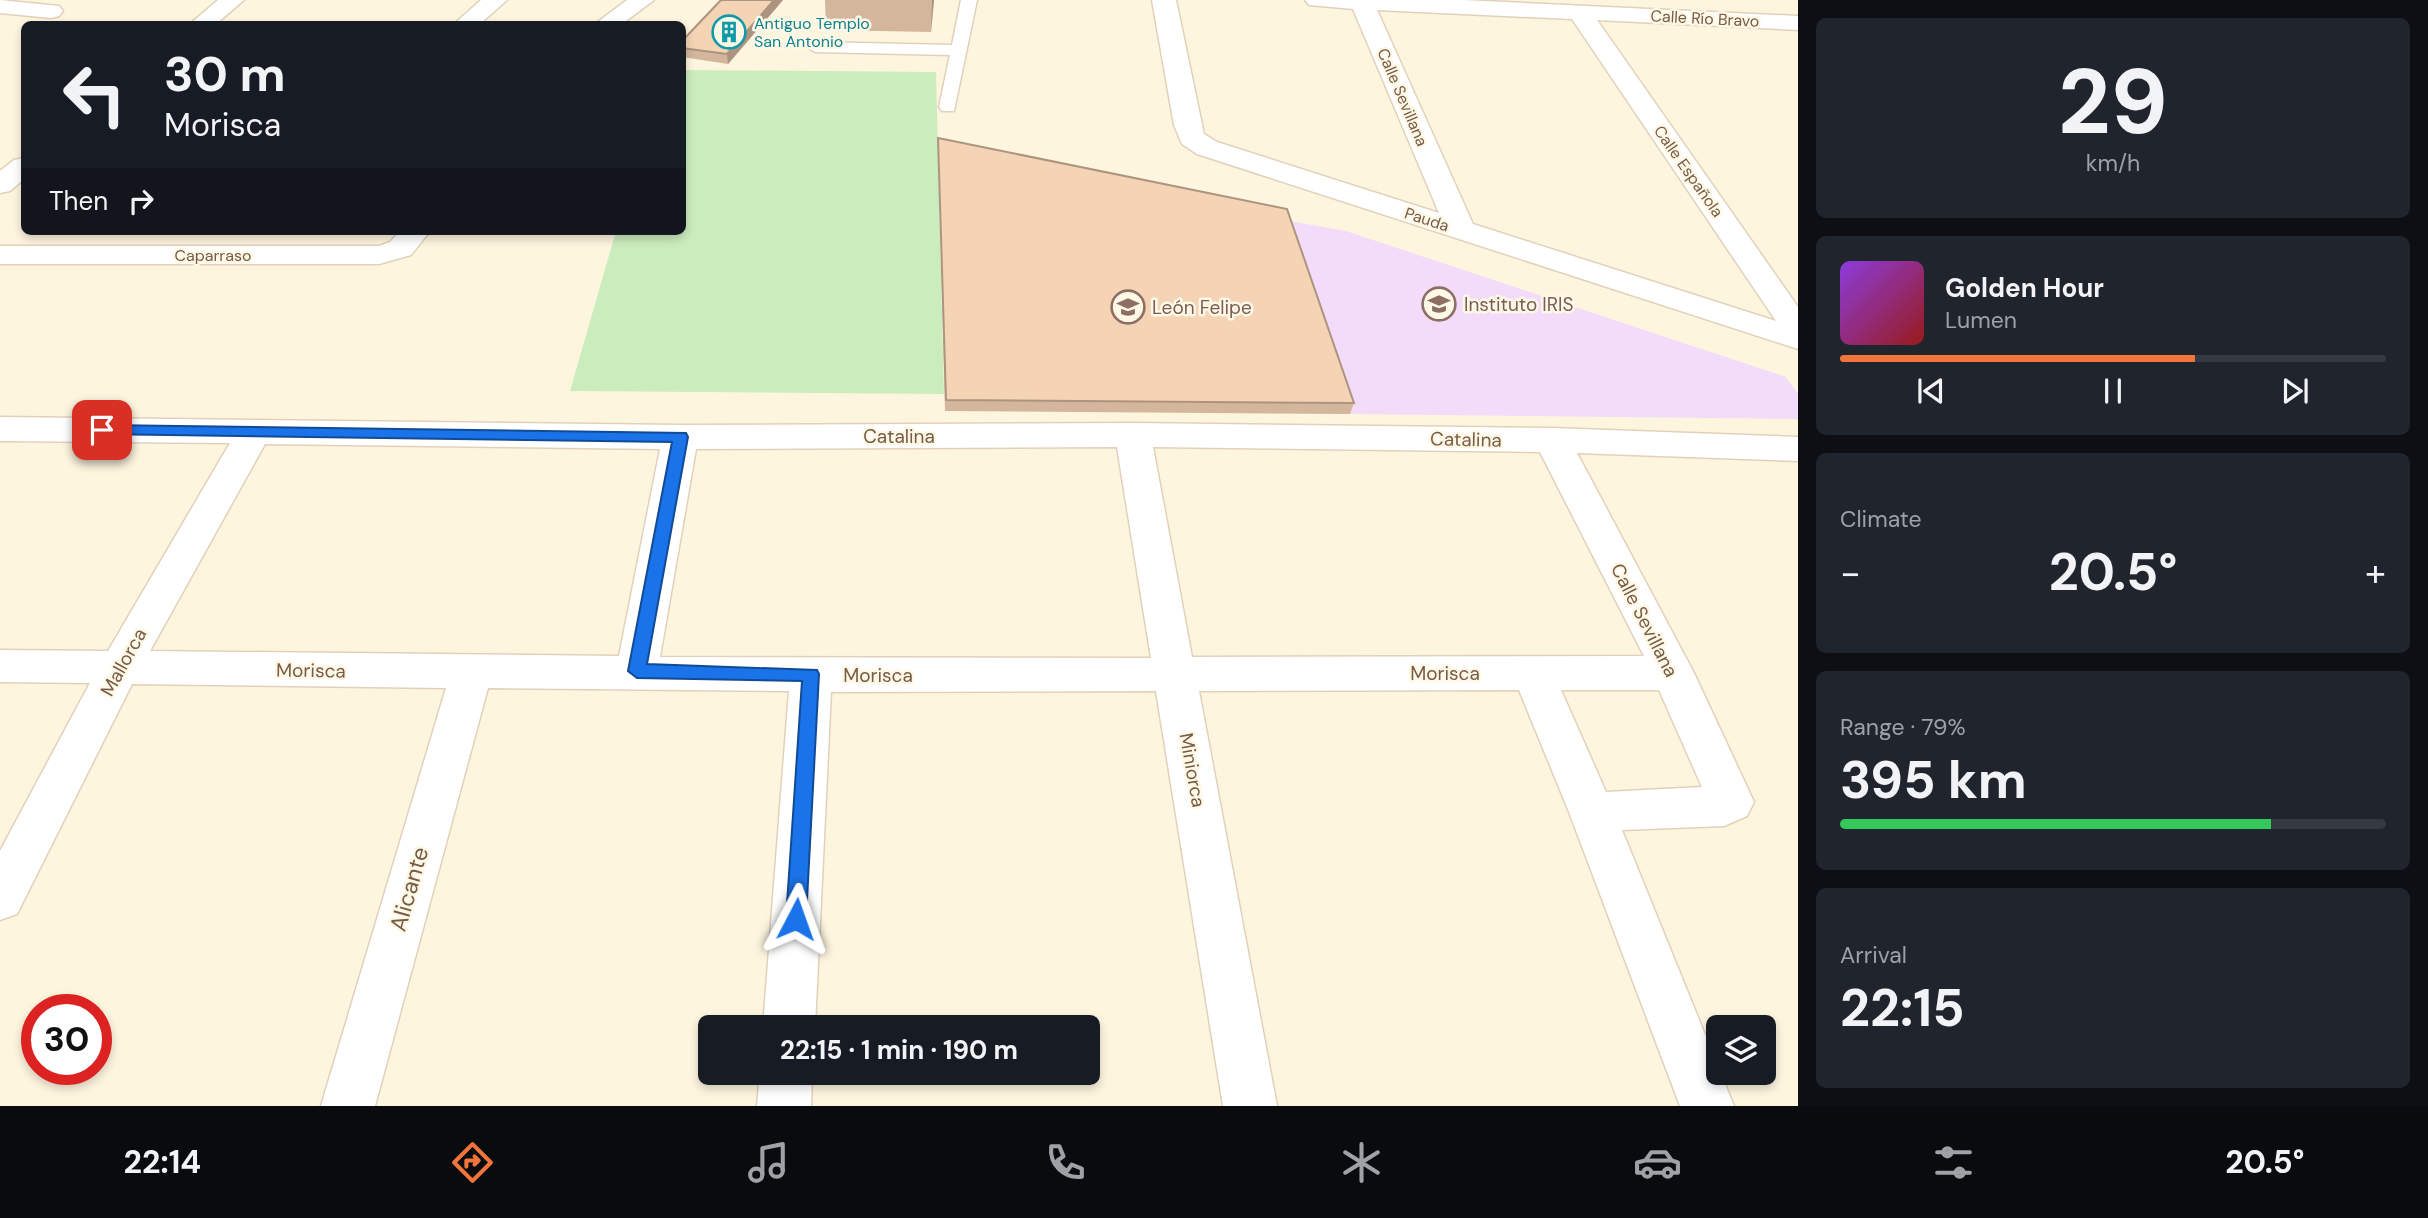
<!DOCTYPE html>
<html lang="en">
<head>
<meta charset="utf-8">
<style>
	body { margin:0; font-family:"DM Sans",sans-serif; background:#20242c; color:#f1f3f6; height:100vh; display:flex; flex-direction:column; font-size:26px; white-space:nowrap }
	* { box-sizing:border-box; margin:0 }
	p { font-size:23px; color:#9ea1a6 }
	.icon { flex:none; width:38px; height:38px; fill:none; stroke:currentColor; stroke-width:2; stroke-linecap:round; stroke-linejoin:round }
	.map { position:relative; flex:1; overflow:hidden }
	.panel { display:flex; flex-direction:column; gap:18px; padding:18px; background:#0d0f14; width:630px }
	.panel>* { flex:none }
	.guide { position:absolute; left:21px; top:21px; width:665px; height:214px; border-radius:10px; box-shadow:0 4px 10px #0003; background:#171b24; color:#f1f3f6; overflow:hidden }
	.buttons { position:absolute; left:1706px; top:1015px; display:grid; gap:14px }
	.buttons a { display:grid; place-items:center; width:70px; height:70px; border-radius:10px; background:#171b24; box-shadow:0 4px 10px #0003; font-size:35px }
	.speed { position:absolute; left:21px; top:994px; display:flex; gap:14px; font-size:35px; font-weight:700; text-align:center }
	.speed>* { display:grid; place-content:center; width:91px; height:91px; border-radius:50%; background:#171b24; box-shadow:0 4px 10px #0003; line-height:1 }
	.speed .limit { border:10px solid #d22; background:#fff; color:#111 }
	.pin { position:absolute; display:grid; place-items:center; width:60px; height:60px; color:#fff; margin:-30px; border-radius:14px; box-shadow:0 4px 10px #0006 }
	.me { position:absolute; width:77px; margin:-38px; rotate:4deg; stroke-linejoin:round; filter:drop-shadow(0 0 5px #0008) }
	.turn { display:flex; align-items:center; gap:24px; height:147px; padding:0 28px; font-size:32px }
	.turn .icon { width:91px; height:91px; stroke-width:2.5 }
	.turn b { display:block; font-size:49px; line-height:60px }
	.then { display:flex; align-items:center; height:66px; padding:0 28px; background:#0003; gap:14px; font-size:26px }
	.big { font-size:52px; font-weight:700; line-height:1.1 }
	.panel .widget { flex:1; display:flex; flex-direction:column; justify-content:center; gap:10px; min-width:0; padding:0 24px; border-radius:10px; background:#20242c }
	.panel .dial { align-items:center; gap:0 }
	.dial b { font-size:91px; line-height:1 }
	.song { display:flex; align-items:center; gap:21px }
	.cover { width:84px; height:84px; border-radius:10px; background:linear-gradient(135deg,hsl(270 70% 55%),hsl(0 70% 35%)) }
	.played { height:7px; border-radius:4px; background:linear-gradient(90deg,#f1753a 65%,#363941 65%) }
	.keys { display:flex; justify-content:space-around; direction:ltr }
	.heat { display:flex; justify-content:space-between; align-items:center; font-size:38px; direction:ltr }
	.charge { height:10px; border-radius:5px; background:linear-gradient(90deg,#34c759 79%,#363941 0) }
	.trip { position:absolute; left:698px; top:1015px; width:402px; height:70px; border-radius:10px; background:#171b24; box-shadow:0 4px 10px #0003; font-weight:700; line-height:70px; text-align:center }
	.tabs { display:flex; height:112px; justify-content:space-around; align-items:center; background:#090b0e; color:#9ea1a6 }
	.tabs .icon { width:49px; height:49px }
	.tabs .selected { color:#f1753a }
	.tabs b { font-size:32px; color:#f1f3f6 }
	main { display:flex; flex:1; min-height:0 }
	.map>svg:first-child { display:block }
	.education { fill:#f2dcfa }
	.green { fill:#cbecbd }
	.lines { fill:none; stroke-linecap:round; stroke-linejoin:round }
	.service-casing { stroke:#e2d1ba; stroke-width:3 }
	.minor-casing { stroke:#e2d1ba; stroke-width:3 }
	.service { fill:#fff; fill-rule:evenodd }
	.minor { fill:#fff; fill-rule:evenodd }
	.wall { fill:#d3b69c }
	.shaded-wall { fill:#ac947f }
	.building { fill:#f5d4b5; stroke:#ac947f; stroke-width:2 }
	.route { fill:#1a73e8; stroke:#114b97; stroke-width:2 }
	.labels { text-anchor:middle; stroke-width:5; stroke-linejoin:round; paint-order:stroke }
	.far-street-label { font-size:16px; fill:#765b45; stroke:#fff8e7 }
	.far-culture-label { font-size:16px; fill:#0d838f; stroke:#fff8e7; text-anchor:start }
	.education-label { font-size:19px; fill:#785e54; stroke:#fff8e7; text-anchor:start }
	.street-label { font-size:19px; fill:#765b45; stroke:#fff8e7 }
	.near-street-label { font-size:23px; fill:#765b45; stroke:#fff8e7 }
</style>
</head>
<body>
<main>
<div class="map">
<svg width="1798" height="1106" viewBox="0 0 1798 1106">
	<rect width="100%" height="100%" fill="#fef5df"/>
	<polygon class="education" points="1284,220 1346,231 1786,377 1798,394 1798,419 1350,414"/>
	<polygon class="green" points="683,70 936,72 944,394 570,391 616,231 682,231"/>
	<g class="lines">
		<defs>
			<polygon id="service" points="961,0 977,0 954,111 942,111 939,107 950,55 815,52 807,47 815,42 952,45"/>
			<g id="minor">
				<polygon points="0,0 59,6 63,11 59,16 51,18 0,13"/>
				<polygon points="218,0 244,0 216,24 190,24"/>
				<polygon points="481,0 507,0 480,24 454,24"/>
				<polygon points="627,0 654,0 622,24 595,24"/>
				<path d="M1152,0h24l28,134 13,8 222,71 -86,-204 -44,-4 -4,-5h158l335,16v14l-201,-10 201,287v42l-601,-195 -15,-10 -8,-19zM1377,10l195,9 204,302 -303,-97z"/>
				<polygon points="24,158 24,179 10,191 0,193 0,171 14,160"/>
				<polygon points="400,231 430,231 411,255 379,264 0,264 0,246 379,246 390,242"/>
				<path d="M0,417l680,8 453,-2 419,5 246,9v24l-221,-8 117,220 60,129 -7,14 -23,10 -102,4 112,276h-54l-111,-294 -50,-122 -320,1 78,415h-54l-67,-415 -325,1 -16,335h-52l26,-336 -301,-3 -113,418h-54l125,-418 -314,-4 -115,230 -17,6v-69l90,-168 -90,-1v-32l108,1 122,-208 -230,-2zM265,444l395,5 -41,207 -469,-5zM1117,447l34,211 -491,-1 36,-208zM1153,447l387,5 104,204 -452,1zM1561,690h98l43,97 -96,5z"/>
				<polygon points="760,1073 812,1073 811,1106 757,1106"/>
			</g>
		</defs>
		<use href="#service" class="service-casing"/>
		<use href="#minor" class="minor-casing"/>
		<use href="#service" class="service"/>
		<use href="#minor" class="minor"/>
	</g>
	<g class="wall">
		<polygon points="721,0 783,0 728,64 682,57 682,41"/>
		<polygon points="825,0 934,0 931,32 826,30"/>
		<polygon points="938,138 1354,403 1350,414 945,411"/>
	</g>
	<g class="shaded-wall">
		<polygon points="774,0 783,0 728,64 727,54"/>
		<polygon points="932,0 934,0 931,32"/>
	</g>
	<g class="building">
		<polygon points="721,0 774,0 727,54 682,48 682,41"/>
		<polygon points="938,138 1287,209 1354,403 946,400"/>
	</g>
	<polygon class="route" points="102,425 686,433 688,437 647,664 817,670 819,674 806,919 803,925 796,928 789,925 786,919 802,681 637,678 628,671 672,442 97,434 97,427"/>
	<defs>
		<symbol id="building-ring" viewBox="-11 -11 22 22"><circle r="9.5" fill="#fff8e7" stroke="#0f9aa8" stroke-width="1.5"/><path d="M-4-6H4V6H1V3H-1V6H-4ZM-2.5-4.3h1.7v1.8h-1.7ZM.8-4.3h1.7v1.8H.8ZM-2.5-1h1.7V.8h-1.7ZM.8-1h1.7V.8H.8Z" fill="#0f9aa8"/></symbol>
		<symbol id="school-ring" viewBox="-11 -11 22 22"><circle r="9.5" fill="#fff8e7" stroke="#8d6e63" stroke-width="1.5"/><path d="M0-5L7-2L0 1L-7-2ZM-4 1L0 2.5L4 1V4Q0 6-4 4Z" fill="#8d6e63"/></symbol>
	</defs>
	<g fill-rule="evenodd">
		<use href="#building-ring" x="710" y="13" width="38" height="38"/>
		<use href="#school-ring" x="1420" y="285" width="38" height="38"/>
		<use href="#school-ring" x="1109" y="288" width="38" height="38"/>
	</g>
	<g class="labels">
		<g class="far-street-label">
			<text transform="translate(1705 18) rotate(3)" y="6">Calle Río Bravo</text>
			<text transform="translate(1403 97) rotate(67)" y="6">Calle Sevillana</text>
			<text transform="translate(1689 171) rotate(55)" y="6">Calle Española</text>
			<text transform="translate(1427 219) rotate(18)" y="6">Pauda</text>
			<text x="213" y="261">Caparraso</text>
		</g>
		<g class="far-culture-label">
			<text x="754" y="29">Antiguo Templo<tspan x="754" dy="18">San Antonio</tspan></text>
		</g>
		<g class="education-label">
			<text x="1464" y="311">Instituto IRIS</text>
			<text x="1152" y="314">León Felipe</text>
		</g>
		<g class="street-label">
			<text x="899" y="443">Catalina</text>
			<text transform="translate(1466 439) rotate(1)" y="7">Catalina</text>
			<text transform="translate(1645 620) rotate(63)" y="7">Calle Sevillana</text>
			<text transform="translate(123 662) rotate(-61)" y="7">Mallorca</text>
			<text transform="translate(311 670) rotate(1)" y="7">Morisca</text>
			<text x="1445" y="680">Morisca</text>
			<text x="878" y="682">Morisca</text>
			<text transform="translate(1193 770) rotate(80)" y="7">Miniorca</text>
		</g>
		<g class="near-street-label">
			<text transform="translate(409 889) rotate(-74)" y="8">Alicante</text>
		</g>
	</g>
</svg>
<div class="buttons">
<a><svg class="icon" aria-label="layers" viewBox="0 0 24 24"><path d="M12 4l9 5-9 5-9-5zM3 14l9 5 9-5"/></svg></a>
</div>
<div class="speed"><div class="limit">30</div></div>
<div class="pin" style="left:102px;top:430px;background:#d93025"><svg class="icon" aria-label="arrive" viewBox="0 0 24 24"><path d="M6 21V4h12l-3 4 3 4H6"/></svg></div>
<svg class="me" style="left:796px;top:919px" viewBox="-20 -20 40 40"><path d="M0-17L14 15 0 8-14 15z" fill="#1a73e8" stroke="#fff" stroke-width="4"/></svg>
<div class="trip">22:15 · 1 min · 190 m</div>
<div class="guide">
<div class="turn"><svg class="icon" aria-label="left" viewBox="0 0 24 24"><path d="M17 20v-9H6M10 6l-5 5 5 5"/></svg><div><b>30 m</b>Morisca</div></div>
<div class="then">Then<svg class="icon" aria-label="right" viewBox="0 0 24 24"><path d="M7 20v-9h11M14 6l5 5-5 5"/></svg></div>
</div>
</div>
<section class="panel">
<div class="widget dial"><b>29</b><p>km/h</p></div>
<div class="widget">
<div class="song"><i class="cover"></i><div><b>Golden Hour</b><p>Lumen</p></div></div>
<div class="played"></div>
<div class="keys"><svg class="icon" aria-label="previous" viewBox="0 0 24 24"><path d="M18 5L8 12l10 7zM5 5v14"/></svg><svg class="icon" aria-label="pause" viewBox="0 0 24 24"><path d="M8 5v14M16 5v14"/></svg><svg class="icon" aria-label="next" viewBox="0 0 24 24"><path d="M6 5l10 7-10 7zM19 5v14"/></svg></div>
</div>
<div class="widget"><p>Climate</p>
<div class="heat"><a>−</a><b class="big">20.5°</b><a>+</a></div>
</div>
<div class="widget"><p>Range · 79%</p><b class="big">395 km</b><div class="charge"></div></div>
<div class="widget"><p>Arrival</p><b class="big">22:15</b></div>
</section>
</main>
<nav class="tabs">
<b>22:14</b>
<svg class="icon selected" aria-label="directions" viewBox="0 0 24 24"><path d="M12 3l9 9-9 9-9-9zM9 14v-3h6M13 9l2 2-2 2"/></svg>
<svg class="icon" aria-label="music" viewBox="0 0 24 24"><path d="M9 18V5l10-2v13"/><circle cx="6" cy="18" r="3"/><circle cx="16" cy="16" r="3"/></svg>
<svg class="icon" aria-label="phone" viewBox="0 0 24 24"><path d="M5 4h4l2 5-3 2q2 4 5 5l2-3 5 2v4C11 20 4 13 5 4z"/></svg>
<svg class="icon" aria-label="climate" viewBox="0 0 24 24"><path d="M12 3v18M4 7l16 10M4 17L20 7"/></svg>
<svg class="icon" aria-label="car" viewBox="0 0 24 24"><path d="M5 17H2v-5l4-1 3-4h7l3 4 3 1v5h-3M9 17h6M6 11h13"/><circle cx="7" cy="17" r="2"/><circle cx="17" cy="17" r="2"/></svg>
<svg class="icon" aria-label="filters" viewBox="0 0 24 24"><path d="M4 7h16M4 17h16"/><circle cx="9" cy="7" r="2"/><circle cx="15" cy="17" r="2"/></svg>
<b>20.5°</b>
</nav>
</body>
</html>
